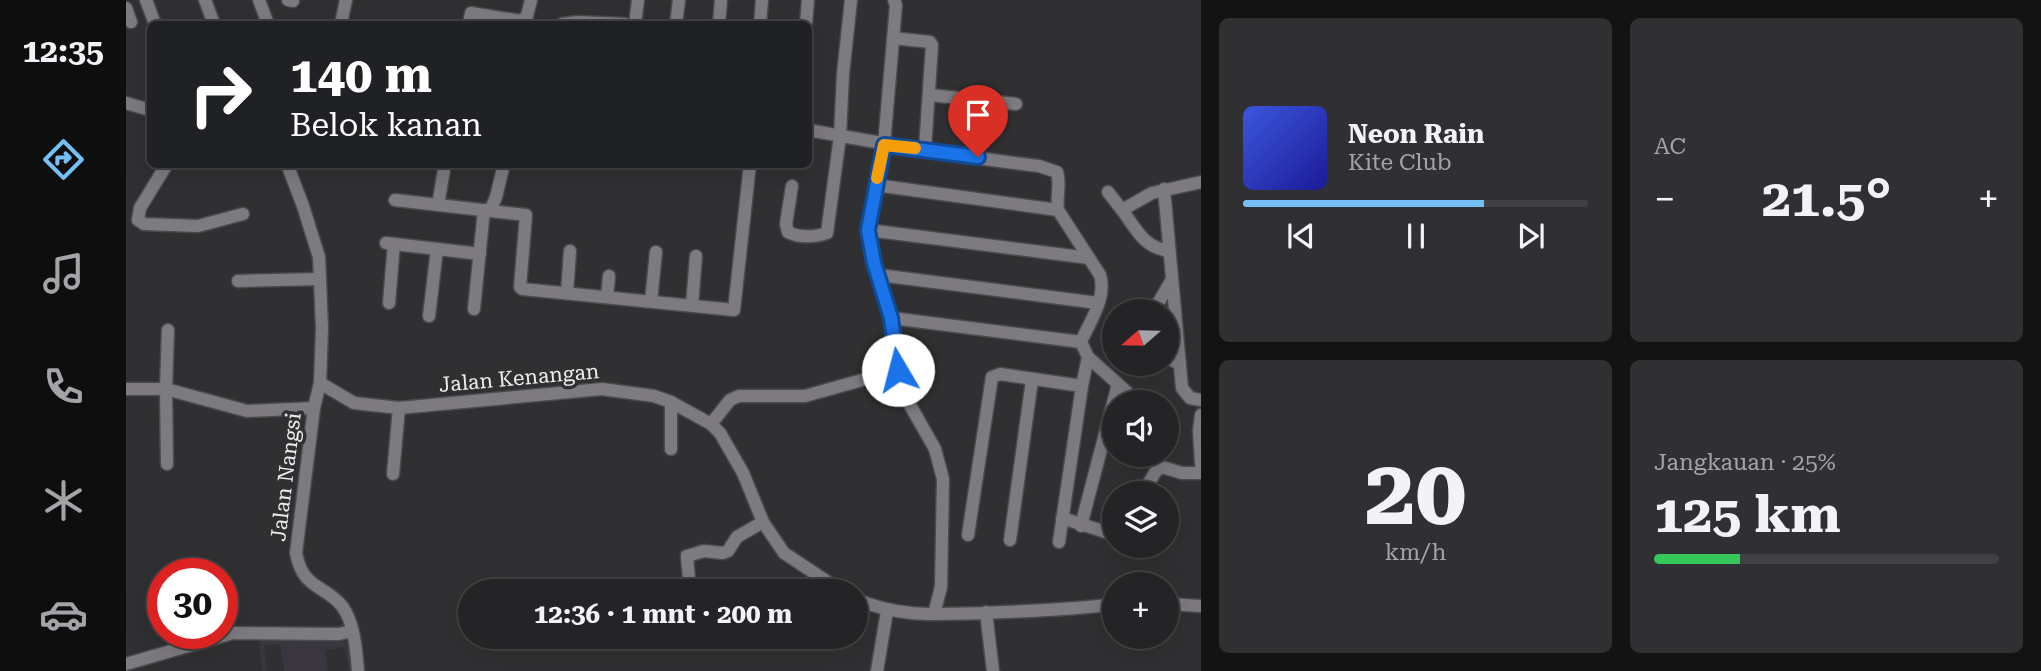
<!DOCTYPE html>
<html lang="id">
<head>
<meta charset="utf-8">
<style>
	body { margin:0; font-family:"Roboto Serif",serif; background:#302f32; color:#f1f3f6; height:100vh; display:flex; flex-direction:column; font-size:26px; white-space:nowrap }
	* { box-sizing:border-box; margin:0 }
	p { font-size:23px; color:#a3a4a7 }
	.icon { flex:none; width:38px; height:38px; fill:none; stroke:currentColor; stroke-width:2; stroke-linecap:round; stroke-linejoin:round }
	.map { position:relative; flex:1; overflow:hidden }
	.panel { display:flex; flex-direction:column; gap:18px; padding:18px; background:#141314; width:840px }
	.panel>* { flex:none }
	.hud { position:absolute; left:21px; top:21px; width:665px; height:147px; border-radius:10px; box-shadow:0 7px 28px #0002,0 0 0 2px #414042; background:#202124; color:#fff; overflow:hidden }
	.needle { width:46px; rotate:250deg }
	.tools { position:absolute; left:976px; top:299px; display:grid; gap:14px }
	.tools a { display:grid; place-items:center; width:77px; height:77px; border-radius:50%; background:#242325; box-shadow:0 7px 28px #0002,0 0 0 2px #414042; font-size:35px }
	.speed { position:absolute; left:21px; top:558px; display:flex; gap:14px; font-size:35px; font-weight:700; text-align:center }
	.speed>* { display:grid; place-content:center; width:91px; height:91px; border-radius:50%; background:#242325; box-shadow:0 7px 28px #0002,0 0 0 2px #414042; line-height:1 }
	.speed .limit { border:10px solid #d22; background:#fff; color:#111 }
	.pin { position:absolute; display:grid; place-items:center; width:60px; height:60px; color:#fff; margin:-72px -30px; border-radius:50% 50% 50% 0; rotate:-45deg; box-shadow:0 0 7px #0007 }
	.pin .icon { rotate:45deg }
	.me { position:absolute; width:77px; margin:-38px; rotate:352deg; stroke-linejoin:round; filter:drop-shadow(0 0 5px #0008) }
	.turn { display:flex; align-items:center; gap:24px; height:147px; padding:0 28px; font-size:32px }
	.turn .icon { width:91px; height:91px; stroke-width:2.5 }
	.turn b { display:block; font-size:49px; line-height:60px }
	.big { font-size:52px; font-weight:700; line-height:1.1 }
	.panel .tile { flex:1; display:flex; flex-direction:column; justify-content:center; gap:10px; min-width:0; padding:0 24px; border-radius:10px; background:#302f32 }
	.panel .dial { align-items:center; gap:0 }
	.dial b { font-size:91px; line-height:1 }
	.song { display:flex; align-items:center; gap:21px }
	.cover { width:84px; height:84px; border-radius:10px; background:linear-gradient(135deg,hsl(230 70% 55%),hsl(240 70% 35%)) }
	.played { height:7px; border-radius:4px; background:linear-gradient(90deg,#74c0f6 70%,#414042 70%) }
	.keys { display:flex; justify-content:space-around; direction:ltr }
	.heat { display:flex; justify-content:space-between; align-items:center; font-size:38px; direction:ltr }
	.charge { height:10px; border-radius:5px; background:linear-gradient(90deg,#34c759 25%,#414042 0) }
	.panel .tiles { flex:1; display:grid; gap:18px; grid-template-columns:repeat(2,1fr) }
	.trip { position:absolute; left:332px; top:579px; width:410px; height:70px; border-radius:35px; background:#242325; box-shadow:0 7px 28px #0002,0 0 0 2px #414042; font-weight:700; line-height:70px; text-align:center }
	main { display:flex; flex:1; min-height:0 }
	.menu { display:flex; flex-direction:column; width:126px; justify-content:space-around; align-items:center; background:#0e0e0f; color:#a3a4a7 }
	.menu .icon { width:49px; height:49px }
	.menu .on { color:#74c0f6 }
	.menu b { font-size:32px; color:#f1f3f6 }
	.map>svg:first-child { display:block }
	.built { fill:#39363f }
	.lines { fill:none; stroke-linecap:round; stroke-linejoin:round }
	.minor-casing { stroke:#4b4a4c; stroke-width:15 }
	.minor { stroke:#7d7b7f; stroke-width:12 }
	.route-casing { stroke:#114b97; stroke-width:18 }
	.route { stroke:#1a73e8; stroke-width:12 }
	.slow { stroke:#f59e0b; stroke-width:12 }
	.labels { text-anchor:middle; stroke-width:7; stroke-linejoin:round; paint-order:stroke }
	.street-label { font-size:21px; fill:#edecee; stroke:#302f31 }
</style>
</head>
<body>
<main>
<nav class="menu">
<b>12:35</b>
<svg class="icon on" aria-label="directions" viewBox="0 0 24 24"><path d="M12 3l9 9-9 9-9-9zM9 14v-3h6M13 9l2 2-2 2"/></svg>
<svg class="icon" aria-label="music" viewBox="0 0 24 24"><path d="M9 18V5l10-2v13"/><circle cx="6" cy="18" r="3"/><circle cx="16" cy="16" r="3"/></svg>
<svg class="icon" aria-label="phone" viewBox="0 0 24 24"><path d="M5 4h4l2 5-3 2q2 4 5 5l2-3 5 2v4C11 20 4 13 5 4z"/></svg>
<svg class="icon" aria-label="climate" viewBox="0 0 24 24"><path d="M12 3v18M4 7l16 10M4 17L20 7"/></svg>
<svg class="icon" aria-label="car" viewBox="0 0 24 24"><path d="M5 17H2v-5l4-1 3-4h7l3 4 3 1v5h-3M9 17h6M6 11h13"/><circle cx="7" cy="17" r="2"/><circle cx="17" cy="17" r="2"/></svg>
</nav>
<div class="map">
<svg width="1075" height="671" viewBox="0 0 1075 671">
	<rect width="100%" height="100%" fill="#302f31"/>
	<polygon class="built" points="159,636 222,642 229,671 223,671 219,647 199,650 202,671 158,671 154,644 138,646 141,671 136,671 133,641"/>
	<g class="lines">
		<defs>
			<g id="minor">
				<polyline points="20,0 29,24"/>
				<polyline points="79,0 88,24"/>
				<polyline points="133,0 142,24"/>
				<polyline points="162,0 167,1"/>
				<polyline points="768,0 770,5 758,145 742,230 963,258"/>
				<polyline points="0,8 5,22"/>
				<polyline points="215,24 220,0"/>
				<polyline points="343,24 345,13 395,21 401,16 405,0"/>
				<polyline points="436,24 452,22 499,24"/>
				<polyline points="509,24 512,0"/>
				<polyline points="550,24 553,0"/>
				<polyline points="593,24 595,0"/>
				<polyline points="634,24 636,0"/>
				<polyline points="680,24 682,0"/>
				<polyline points="767,38 804,42 806,45 799,149"/>
				<polyline points="804,95 890,104"/>
				<polyline points="0,103 24,110"/>
				<path d="M682,130c77,14 154,27 231,36l18,6c4,12 -1,25 1,38l42,65c7,23 -10,46 -19,67l7,15 -6,29 -23,156"/>
				<polyline points="41,164 14,208 12,220 18,224 72,226 117,214"/>
				<path d="M161,164l16,42 16,51 3,71 -2,55 -6,25 -18,145c7,37 28,31 46,53 13,18 14,44 16,65"/>
				<polyline points="749,185 932,210"/>
				<path d="M666,186l-6,38 2,8c10,6 29,5 39,1l13,-97 3,-62 8,-74"/>
				<polyline points="1038,189 1056,388 1064,398 1075,400"/>
				<polyline points="982,192 996,210"/>
				<polyline points="269,200 400,215 394,287 396,289 608,310 624,164"/>
				<polyline points="312,205 319,164"/>
				<polyline points="364,211 370,197 378,164"/>
				<polyline points="742,230 748,263 765,318 776,386 784,405 809,449 817,479 815,587 808,614"/>
				<polyline points="260,243 354,254"/>
				<path d="M1043,251c-26,-4 -32,-21 -47,-41l30,-17 49,-11"/>
				<polyline points="753,275 972,303"/>
				<polyline points="112,281 194,279"/>
				<polyline points="441,293 444,251"/>
				<polyline points="481,297 483,276"/>
				<polyline points="525,301 530,252"/>
				<polyline points="263,303 268,244"/>
				<polyline points="566,305 570,256"/>
				<polyline points="348,309 358,210"/>
				<polyline points="1027,312 1045,281"/>
				<polyline points="303,316 311,249"/>
				<polyline points="765,318 955,342"/>
				<polyline points="962,357 1012,402"/>
				<polyline points="1041,358 1054,364"/>
				<polyline points="194,383 228,403 273,408 476,389 528,396 545,402 585,424 594,433 617,473 637,522 658,553 717,592"/>
				<polyline points="0,389 40,389 121,411 188,408"/>
				<polyline points="545,402 545,449"/>
				<polyline points="1075,415 1073,431 1075,464"/>
				<polyline points="585,424 604,400 613,396 679,396 772,370"/>
				<polyline points="41,464 40,389 42,330"/>
				<polyline points="267,474 273,408"/>
				<polyline points="1016,494 1030,471 1036,467 1056,473 1075,473"/>
				<polyline points="936,518 989,535"/>
				<polyline points="955,526 992,384"/>
				<polyline points="842,535 866,377 874,374 956,386"/>
				<polyline points="884,540 906,380"/>
				<polyline points="564,592 561,556 578,551 597,553 602,551 611,537 637,522"/>
				<path d="M730,599c43,19 82,15 128,14 44,-2 87,-3 131,-9"/>
				<polyline points="1041,604 1075,606"/>
				<polyline points="860,612 867,671"/>
				<polyline points="609,637 609,638"/>
				<polyline points="0,664 107,633 213,634 226,631"/>
				<polyline points="751,671 761,611"/>
			</g>
		</defs>
		<use href="#minor" class="minor-casing"/>
		<use href="#minor" class="minor"/>
	</g>
	<g class="lines">
		<defs>
			<polyline id="route" points="772,370 765,318 748,263 742,230 758,145 852,157"/>
		</defs>
		<use href="#route" class="route-casing"/>
		<use href="#route" class="route"/>
		<polyline class="slow" points="751,178 758,145 789,148"/>
	</g>
	<g class="labels">
		<g class="street-label">
			<text transform="translate(393 378) rotate(-5)" y="7">Jalan Kenangan</text>
			<text transform="translate(160 477) rotate(-83)" y="7">Jalan Nangsi</text>
		</g>
	</g>
</svg>
<div class="tools">
<a><svg class="needle" viewBox="-14 -14 28 28"><path d="M0-13l5 13h-10z" fill="#e53935"/><path d="M0 13l5-13h-10z" fill="#a3a4a7"/></svg></a>
<a><svg class="icon" aria-label="sound" viewBox="0 0 24 24"><path d="M4 9h4l5-4v14l-5-4H4zM17 9q2 3 0 6"/></svg></a>
<a><svg class="icon" aria-label="layers" viewBox="0 0 24 24"><path d="M12 4l9 5-9 5-9-5zM3 14l9 5 9-5"/></svg></a>
<a>+</a>
</div>
<div class="speed"><div class="limit">30</div></div>
<div class="pin" style="left:852px;top:157px;background:#d93025"><svg class="icon" aria-label="arrive" viewBox="0 0 24 24"><path d="M6 21V4h12l-3 4 3 4H6"/></svg></div>
<svg class="me" style="left:772px;top:370px" viewBox="-20 -20 40 40"><circle r="19" fill="#fff"/><path d="M0-13L10 11 0 6-10 11z" fill="#1a73e8"/></svg>
<div class="trip">12:36 · 1 mnt · 200 m</div>
<div class="hud">
<div class="turn"><svg class="icon" aria-label="right" viewBox="0 0 24 24"><path d="M7 20v-9h11M14 6l5 5-5 5"/></svg><div><b>140 m</b>Belok kanan</div></div>
</div>
</div>
<section class="panel">
<div class="tiles">
<div class="tile">
<div class="song"><i class="cover"></i><div><b>Neon Rain</b><p>Kite Club</p></div></div>
<div class="played"></div>
<div class="keys"><svg class="icon" aria-label="previous" viewBox="0 0 24 24"><path d="M18 5L8 12l10 7zM5 5v14"/></svg><svg class="icon" aria-label="pause" viewBox="0 0 24 24"><path d="M8 5v14M16 5v14"/></svg><svg class="icon" aria-label="next" viewBox="0 0 24 24"><path d="M6 5l10 7-10 7zM19 5v14"/></svg></div>
</div>
<div class="tile"><p>AC</p>
<div class="heat"><a>−</a><b class="big">21.5°</b><a>+</a></div>
</div>
<div class="tile dial"><b>20</b><p>km/h</p></div>
<div class="tile"><p>Jangkauan · 25%</p><b class="big">125 km</b><div class="charge"></div></div>
</div>
</section>
</main>
</body>
</html>
